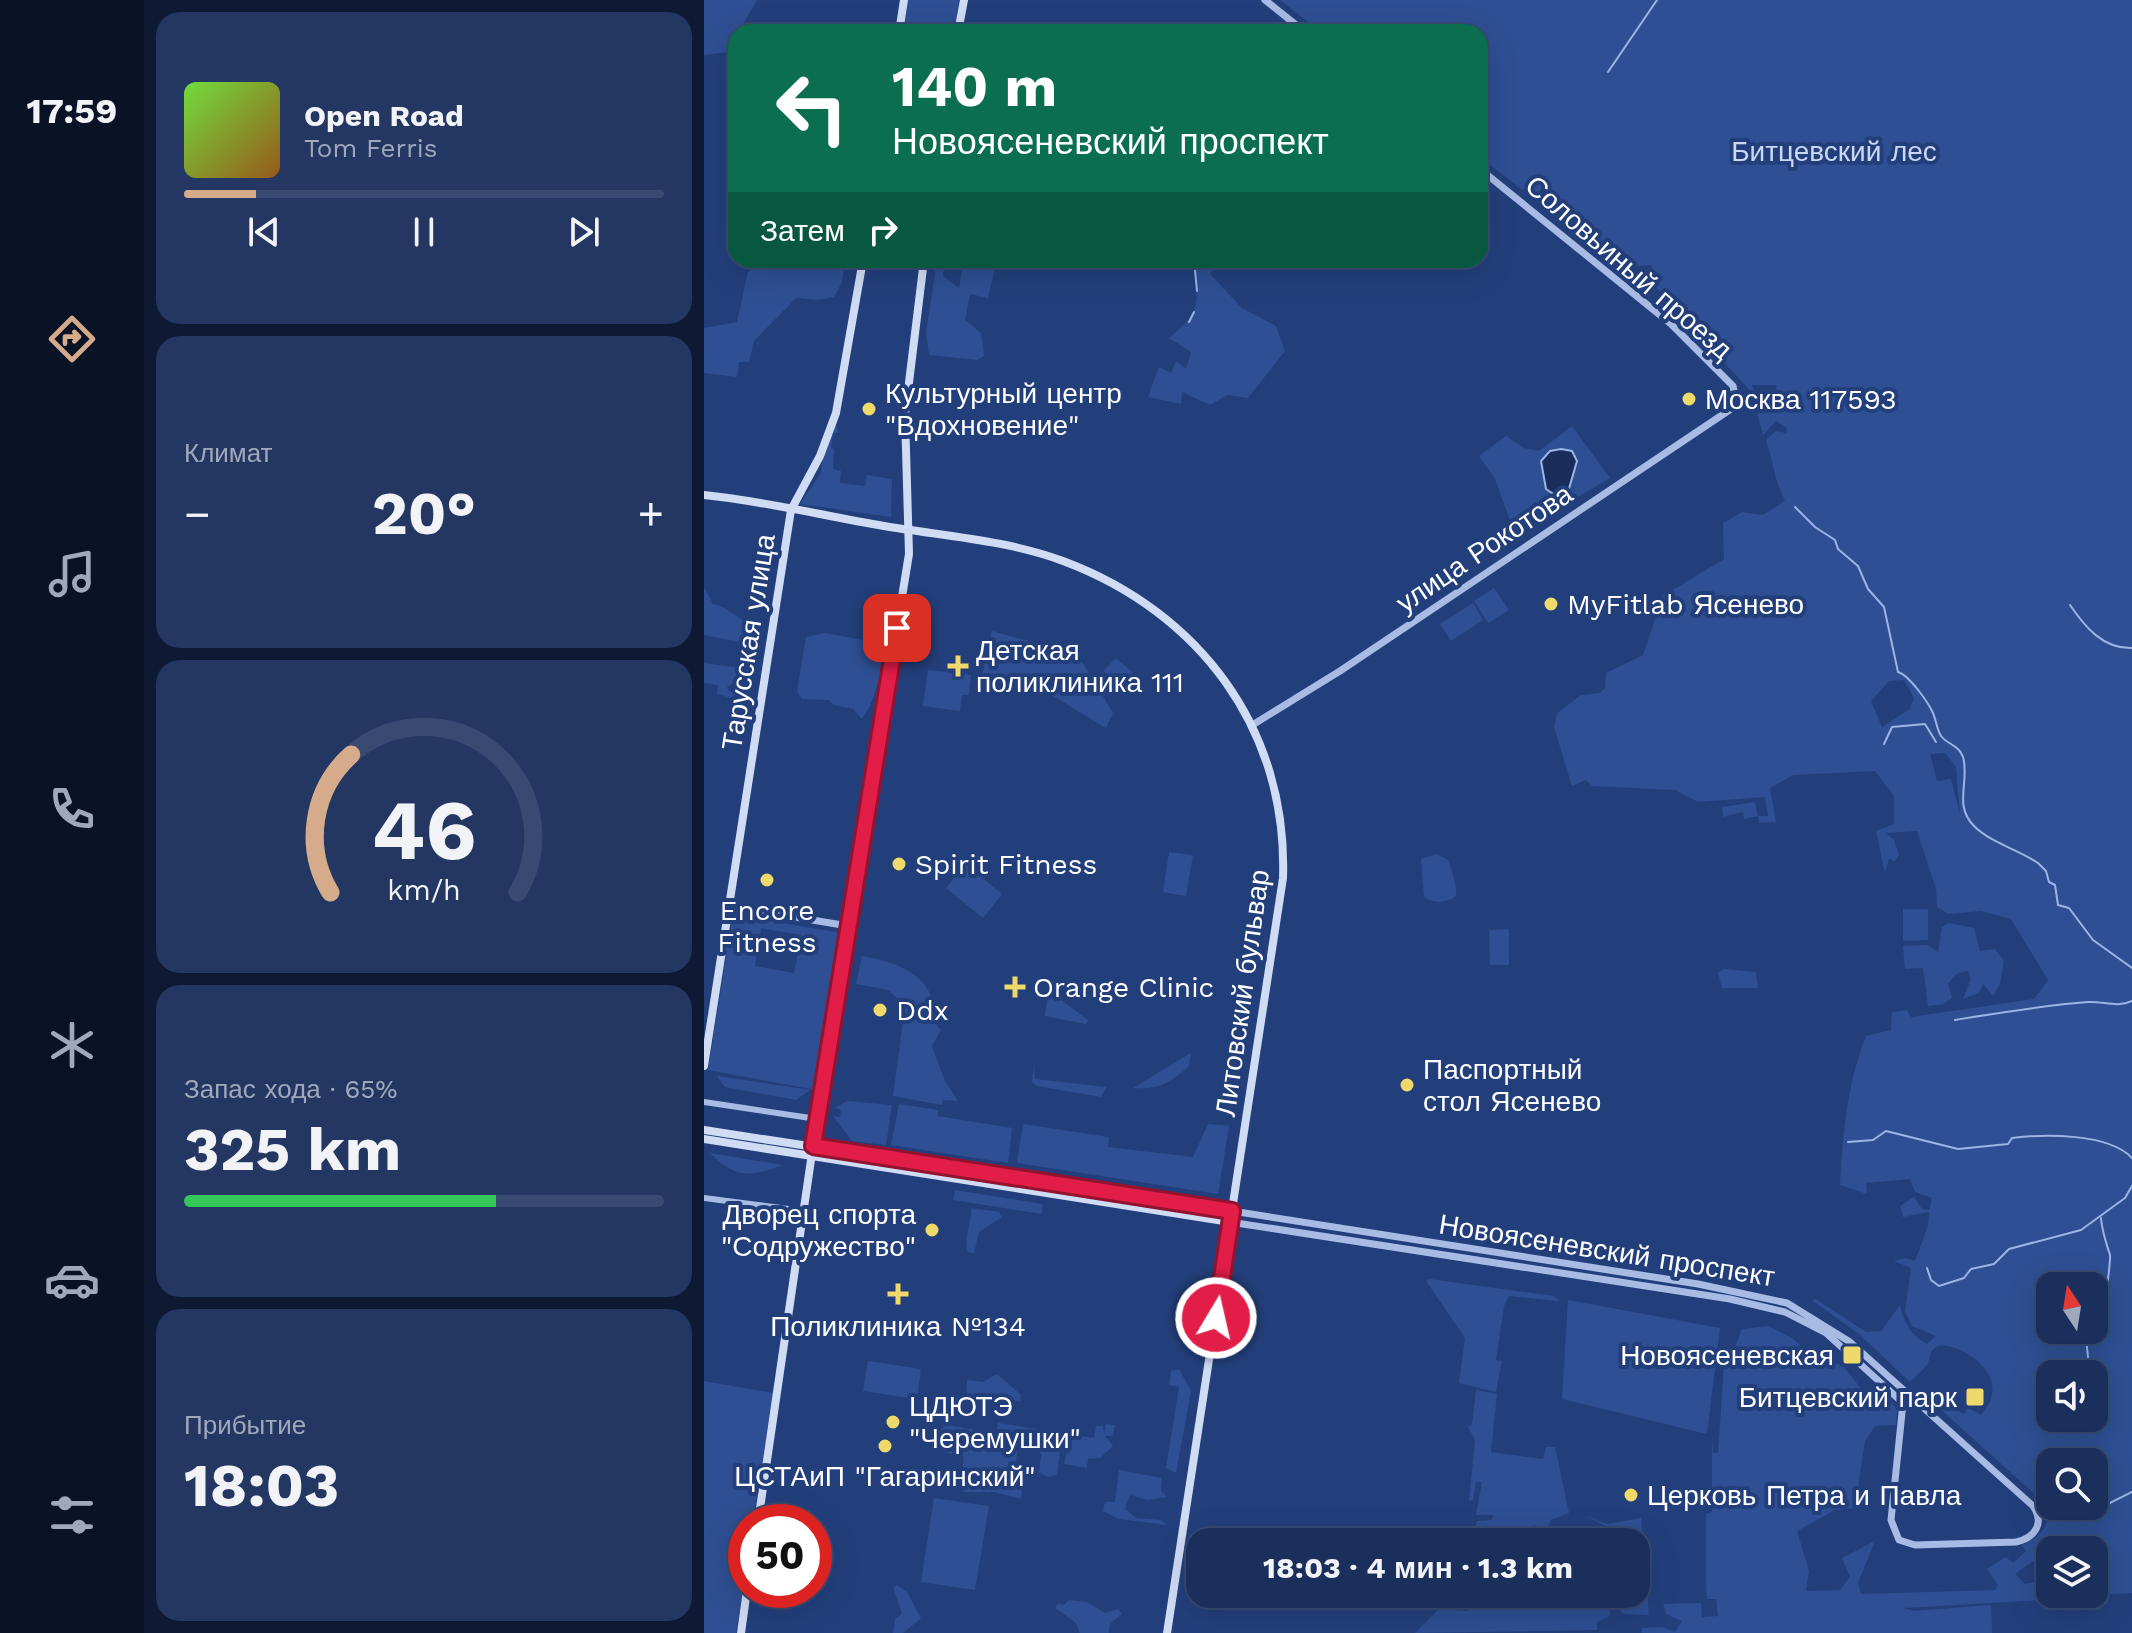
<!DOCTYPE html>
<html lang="ru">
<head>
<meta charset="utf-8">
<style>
	body { margin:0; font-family:"Work Sans",sans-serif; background:#233762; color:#f1f3f6; height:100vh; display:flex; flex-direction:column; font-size:30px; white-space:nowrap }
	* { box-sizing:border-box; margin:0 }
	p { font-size:26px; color:#9fa9bb }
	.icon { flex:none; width:44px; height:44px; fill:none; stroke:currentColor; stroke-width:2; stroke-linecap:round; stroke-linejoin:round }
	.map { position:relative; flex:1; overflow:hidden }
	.sheet { display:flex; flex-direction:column; gap:12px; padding:12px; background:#0e1a33; width:560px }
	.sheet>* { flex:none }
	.hud { position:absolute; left:24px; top:24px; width:760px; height:244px; border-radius:24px; box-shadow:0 8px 32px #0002,0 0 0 2px #384a72; background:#0b6e4f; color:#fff; overflow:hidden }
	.needle { width:52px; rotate:348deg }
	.fabs { position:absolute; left:1332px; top:1272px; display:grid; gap:16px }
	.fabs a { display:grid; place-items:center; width:72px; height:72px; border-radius:16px; background:#1a2f5c; box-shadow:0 8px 32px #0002,0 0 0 2px #384a72; font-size:40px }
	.speed { position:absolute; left:24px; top:1504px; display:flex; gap:16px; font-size:40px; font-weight:700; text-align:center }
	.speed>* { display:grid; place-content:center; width:104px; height:104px; border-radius:50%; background:#1a2f5c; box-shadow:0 8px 32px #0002,0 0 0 2px #384a72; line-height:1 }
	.speed .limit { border:12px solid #d22; background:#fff; color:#111 }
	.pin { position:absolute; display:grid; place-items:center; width:68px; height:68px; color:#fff; margin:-34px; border-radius:16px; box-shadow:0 4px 12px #0006 }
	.me { position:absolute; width:88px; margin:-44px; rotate:9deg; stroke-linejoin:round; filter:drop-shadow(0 0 6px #0008) }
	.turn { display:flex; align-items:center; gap:28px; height:168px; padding:0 32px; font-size:36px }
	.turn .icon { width:104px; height:104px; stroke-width:2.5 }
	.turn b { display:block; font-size:56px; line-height:68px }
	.then { display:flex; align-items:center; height:76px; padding:0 32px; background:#0003; gap:16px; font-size:30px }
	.big { font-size:60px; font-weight:700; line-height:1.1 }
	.sheet .card { flex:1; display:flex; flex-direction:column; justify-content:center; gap:12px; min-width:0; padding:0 28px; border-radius:24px; background:#233762 }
	.sheet .dial { align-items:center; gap:0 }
	.dial svg { height:208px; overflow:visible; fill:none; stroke:#384a72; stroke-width:7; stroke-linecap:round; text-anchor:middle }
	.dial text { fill:#f1f3f6; stroke:none }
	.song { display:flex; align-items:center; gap:24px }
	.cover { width:96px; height:96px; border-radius:12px; background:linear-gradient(135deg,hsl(100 70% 55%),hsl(30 70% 35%)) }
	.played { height:8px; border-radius:4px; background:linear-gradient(90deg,#d6ab8b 15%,#384a72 15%) }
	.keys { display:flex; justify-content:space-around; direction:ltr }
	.heat { display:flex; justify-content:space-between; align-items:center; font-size:44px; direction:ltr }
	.charge { height:12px; border-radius:6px; background:linear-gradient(90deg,#34c759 65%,#384a72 0) }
	.trip { position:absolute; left:482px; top:1528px; width:464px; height:80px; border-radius:24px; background:#1a2f5c; box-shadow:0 8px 32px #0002,0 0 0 2px #384a72; font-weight:700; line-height:80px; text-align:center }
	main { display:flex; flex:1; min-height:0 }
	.menu { display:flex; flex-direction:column; width:144px; justify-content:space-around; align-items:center; background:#0a1325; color:#9fa9bb }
	.menu .icon { width:56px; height:56px }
	.menu .selected { color:#d6ab8b }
	.menu b { font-size:36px; color:#f1f3f6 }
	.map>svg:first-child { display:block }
	.green { fill:#2e4f93; fill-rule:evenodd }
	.water { fill:#182d5b; stroke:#9bb5e6; stroke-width:2 }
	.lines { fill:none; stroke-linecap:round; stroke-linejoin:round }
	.stream { stroke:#9bb5e6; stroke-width:2 }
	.minor { stroke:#a7bbe5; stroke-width:6 }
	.tertiary { stroke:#a7bbe5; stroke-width:7 }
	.secondary { stroke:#d0dbf4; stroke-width:8 }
	.route-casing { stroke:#92132f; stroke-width:20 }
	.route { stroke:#e11d48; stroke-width:14 }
	.poi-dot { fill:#efd96a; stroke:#233f7b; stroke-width:3 }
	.labels { text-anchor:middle; stroke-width:8; stroke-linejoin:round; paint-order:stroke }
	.park-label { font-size:28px; fill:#cad8f4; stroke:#233f7b }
	.street-label { font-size:28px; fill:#fff; stroke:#233f7b }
	.poi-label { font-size:28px; fill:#fff; stroke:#233f7b; text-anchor:start }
</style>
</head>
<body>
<main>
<nav class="menu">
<b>17:59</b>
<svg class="icon selected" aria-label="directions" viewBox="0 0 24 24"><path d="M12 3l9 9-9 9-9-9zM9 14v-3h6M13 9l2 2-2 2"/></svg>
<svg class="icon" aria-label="music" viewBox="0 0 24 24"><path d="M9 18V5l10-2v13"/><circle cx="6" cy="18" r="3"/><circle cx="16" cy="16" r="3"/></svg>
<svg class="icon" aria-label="phone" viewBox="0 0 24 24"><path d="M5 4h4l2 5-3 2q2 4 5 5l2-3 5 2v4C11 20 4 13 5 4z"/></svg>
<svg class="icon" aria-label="climate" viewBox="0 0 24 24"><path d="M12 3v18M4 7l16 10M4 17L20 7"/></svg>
<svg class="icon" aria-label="car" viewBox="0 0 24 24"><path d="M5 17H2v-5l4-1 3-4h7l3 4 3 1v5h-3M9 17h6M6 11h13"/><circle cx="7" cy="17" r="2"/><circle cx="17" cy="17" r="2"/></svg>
<svg class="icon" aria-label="filters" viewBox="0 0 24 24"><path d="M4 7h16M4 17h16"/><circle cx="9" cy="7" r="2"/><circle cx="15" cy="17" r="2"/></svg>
</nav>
<section class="sheet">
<div class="card">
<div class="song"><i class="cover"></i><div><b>Open Road</b><p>Tom Ferris</p></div></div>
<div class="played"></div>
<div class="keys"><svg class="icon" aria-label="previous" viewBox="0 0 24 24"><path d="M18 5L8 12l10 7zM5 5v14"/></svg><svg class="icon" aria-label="pause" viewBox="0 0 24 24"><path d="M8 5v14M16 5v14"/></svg><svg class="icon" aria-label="next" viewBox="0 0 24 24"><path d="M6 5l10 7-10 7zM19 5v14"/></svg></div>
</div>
<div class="card"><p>Климат</p>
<div class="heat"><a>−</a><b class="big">20°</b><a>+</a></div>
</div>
<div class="card dial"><svg viewBox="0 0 100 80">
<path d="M14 69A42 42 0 1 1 86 69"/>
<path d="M14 69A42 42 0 0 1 22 16" stroke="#d6ab8b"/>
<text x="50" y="56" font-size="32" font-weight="700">46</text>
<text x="50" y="72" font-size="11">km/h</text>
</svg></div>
<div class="card"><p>Запас хода · 65%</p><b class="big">325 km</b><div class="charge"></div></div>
<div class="card"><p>Прибытие</p><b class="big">18:03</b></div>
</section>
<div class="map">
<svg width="1428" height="1633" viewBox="0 0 1428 1633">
	<rect width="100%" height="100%" fill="#233f7b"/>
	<g class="green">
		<polygon points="0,0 53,0 23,52 0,55"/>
		<polygon points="202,0 255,0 250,32 198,32"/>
		<path d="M576,0h852v1593l-68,4 -2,-3h32v-44h-44v30l-17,-19 -18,13 10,10 21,-4 4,14 11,5 -157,9 9,3 78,-6 1,28h-350v-5l20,-1 13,5 7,-11 -16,-7 -3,-10 38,-1 1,14 16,-1 -2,-17h-9l-1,-12v-73l6,-2v-75l1,16h5l7,-103 8,2 9,-23 27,-3 23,12 21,20 2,-5 29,14 22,28 5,-4 12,11 9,1 5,7 -1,15 -21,1 -10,15 -10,67 -20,2 -38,21 12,40 -3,20 34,-1 10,-13 -8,-19 33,-17 -17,42 3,11 134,-4 3,-5 -11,-16 19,-12 7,6 13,-12 -5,-6c19,-7 31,-20 25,-41l-116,-104 3,-4 31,18 4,-6 13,7c38,-41 -29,-77 -45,-68 -7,4 -5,10 -8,16 -4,7 -13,13 -18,19l-51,-48 -46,-33 1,-3 52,34 15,-1 19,-26c4,19 11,30 27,39l9,-8 -24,-10 -7,-15 6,-43 -17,-7 11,-3 10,3 13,-35 1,-14 -26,5 -3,-11 14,-9 8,12 7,1 3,-12 -17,-6 -5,-13 -44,4 1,11 -27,-9c3,-52 7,-101 26,-149l25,-6 1,-18 15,-2 4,7 123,-18 14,-19 -37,-61 -30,-8 -32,3 -12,-7 -1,-18 -19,-58 -31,2 8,7 5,15 -4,6 -6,-2 -4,14 -9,-42 18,-7v-28l-19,-25 -82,4 -23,13 6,34 -17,1 -1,-7 -14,3 -1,-7 -20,5 -1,-10 33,-5 3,14h10l-3,-19 -67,5 -23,-12 -83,-4 -6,-6 -14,6 -18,-59 3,-14 24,-18 19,-2 5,-5 1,-15 37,-18 20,-59 61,-37 -1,-36 19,-11 21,3 22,-14c-10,-19 -12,-40 -19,-61l10,-9 10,2 1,-5 -11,-7 -13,14 -6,-22 16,-4 4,-24h-25l6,14 -52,-56 -8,-16 -50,-47 4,-15 -30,2 -142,-110v-125h-159zM1200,680l10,18 -4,11 -28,18 -11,-26 18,-20zM1241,753l11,14 4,47 -9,-35 -14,2 -7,-27zM1346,1286h44v44h-44zM1346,1374h44v44h-44zM1346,1462h44v44h-44z"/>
		<polygon points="61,260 141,260 138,282 130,297 114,300 92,298 50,341 45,362 35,362 33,377 0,373 0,328 33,322 44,272"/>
		<polygon points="233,260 241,260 239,276 255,288 260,260 293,260 284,298 266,294 261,320 277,333 280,356 273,360 225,355 222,333"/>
		<path d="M491,260h23l-8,14 32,34 34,18 9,25 -37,47 -21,-3 -17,10 -28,-13 -1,12 -33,-7 11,-30 12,6 5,-12 10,8 5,-17 -22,-14c37,-30 26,-35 26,-78z"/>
		<polygon points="132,420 134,433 129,433 127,448 130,449 129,469 137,471 136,483 161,486 163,475 188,479 187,517 96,504 117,473 119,453"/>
		<polygon points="868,426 906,478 811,534 791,479 775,456 802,436 820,448 835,451"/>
		<path d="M0,587l9,17c16,3 24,15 39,21l8,21 -56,-11z"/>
		<polygon points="790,588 805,610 784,623 770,601"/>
		<polygon points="769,603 779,620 747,641 736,624"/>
		<polygon points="288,631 374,655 409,713 402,728 344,693 336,678 327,682 278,676"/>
		<path d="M121,633l54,10c7,22 -4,59 -17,76l-9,-10 -19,-4 -5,-5 -27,-1 -5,-7 9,-55z"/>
		<polygon points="412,658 438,681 429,694 399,671"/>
		<polygon points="0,663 43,669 39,678 23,687 26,692 40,689 43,696 34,700 13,694 14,685 0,683"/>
		<polygon points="224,670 267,675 265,695 258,695 256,711 219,706"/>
		<polygon points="465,852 489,855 482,896 459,892"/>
		<path d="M733,854l11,6c4,11 9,24 8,36 -9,7 -23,8 -32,1l-3,-38z"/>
		<polygon points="261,864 298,894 279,918 242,888"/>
		<polygon points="1199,909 1224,909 1224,940 1199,941"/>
		<path d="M29,915l103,17 4,4 -24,154 -108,-20zM57,928l40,7 -7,38 -39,-7z"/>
		<polygon points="1245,923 1270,928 1276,951 1291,949 1300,961 1296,984 1289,996 1279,984 1275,993 1259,999 1267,979 1264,971 1254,973 1244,983 1248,998 1239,1004 1224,1006 1219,968 1201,969 1199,946 1224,945 1234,952 1238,927"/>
		<polygon points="805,929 805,965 786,965 785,930"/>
		<path d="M158,956c42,8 74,20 75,70l4,4 -9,16 13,35 13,20 -15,-1 -1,5 -49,-9 12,-90 -17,-16 -32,-6z"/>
		<polygon points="1019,969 1052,972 1054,988 1018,988 1014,973"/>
		<polygon points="345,983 352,996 384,1020 382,1024 341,1016"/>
		<path d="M487,1053l-2,13c-18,17 -31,24 -56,22z"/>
		<polygon points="330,1064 331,1079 402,1087 397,1097 333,1086 328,1082"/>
		<polygon points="13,1077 14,1076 106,1090 92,1100 21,1087"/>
		<polygon points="143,1101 188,1105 182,1145 148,1141 129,1116 136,1117 137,1110 131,1108"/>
		<polygon points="195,1104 234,1110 234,1116 308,1128 304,1163 187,1145"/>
		<polygon points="319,1124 405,1137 404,1147 489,1157 504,1124 525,1126 514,1194 313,1163"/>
		<path d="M6,1153l73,12c-33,12 -47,14 -73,-12z"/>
		<polygon points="251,1190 339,1204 338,1214 249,1200"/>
		<path d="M267,1208l28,4 3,5 -23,15 -5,21 -6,-1c-5,-12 4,-30 3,-44z"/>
		<polygon points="726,1279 850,1296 855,1301 805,1296 800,1306 792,1360 798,1361 792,1392 755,1383 761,1338 722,1281"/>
		<polygon points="864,1300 1016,1328 1003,1434 858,1399"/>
		<polygon points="164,1361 217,1369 213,1399 159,1391"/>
		<polygon points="475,1369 487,1391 472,1473 462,1468 475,1387 465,1385 467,1371"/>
		<polygon points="293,1374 316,1394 317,1401 296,1399 281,1405 262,1401 263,1380 279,1382"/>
		<polygon points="0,1381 69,1393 49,1522 42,1522 42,1571 32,1633 0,1633"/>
		<polygon points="772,1390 793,1394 787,1452 839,1459 842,1447 851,1447 865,1513 847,1520 842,1531 830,1525 821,1529 826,1540 837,1542 766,1542 773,1521 787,1520 790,1515 772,1515 778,1482 772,1482 769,1500 765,1501 771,1440 764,1427 768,1424"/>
		<polygon points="294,1423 390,1438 392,1426 399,1426 400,1435 402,1424 411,1425 409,1436 401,1436 409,1446 396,1458 384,1459 383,1468 360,1464 362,1454 366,1453 356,1451 353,1475 344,1477 335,1473 337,1456 334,1446 315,1440 308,1487 318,1489 317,1499 291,1492 260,1492 256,1486 260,1457 226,1448 227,1436 242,1425 292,1433"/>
		<polygon points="415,1470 458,1478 457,1491 463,1497 444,1500 426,1495 421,1509 432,1518 457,1520 463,1525 415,1519 399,1511 401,1502 411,1502"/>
		<polygon points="230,1498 285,1506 271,1590 217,1582"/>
		<polygon points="880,1515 903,1524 937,1518 945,1615 919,1614 914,1608 912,1594 932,1594 932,1542 908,1542 902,1526"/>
		<polygon points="193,1585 203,1592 217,1618 199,1633 189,1633 191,1619 198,1614 189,1587"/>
		<polygon points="770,1594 903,1594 906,1616 893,1622 893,1630 711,1633 735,1609 764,1611"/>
		<polygon points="365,1600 383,1602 401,1613 414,1609 418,1614 406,1624 405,1633 376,1633 372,1623 351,1608 354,1603 360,1605"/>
	</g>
	<polygon class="water" points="857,449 868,451 873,461 864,492 848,493 842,489 837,461 846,451"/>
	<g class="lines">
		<g class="stream">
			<polyline points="904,72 953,0"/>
			<polyline points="490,260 493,291"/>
			<polyline points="485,322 490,312"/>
			<path d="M1091,507l20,20 20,13 3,9 20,17 10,23 16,18 14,65c11,3 30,30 35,41 3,7 4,17 8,23 6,8 19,10 22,21 7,24 -10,48 11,69 17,17 45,24 64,37l8,8 3,11 6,3 3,20 11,3 24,32 39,28"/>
			<path d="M1366,605c15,22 33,44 62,43"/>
			<polyline points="1180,744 1188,727 1221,724 1232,742"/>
			<path d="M1251,1020c44,-7 89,-15 133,-18 15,-1 30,6 44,-1"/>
			<path d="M1144,1142l25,-2 13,-9 72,18 50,-5 4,-6c32,-4 97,-5 120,20"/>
			<polyline points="1223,1268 1227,1280 1235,1286 1260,1278 1267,1269 1290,1264 1305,1249 1377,1230 1421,1198 1428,1186"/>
			<path d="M1390,1311l10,-3c1,-5 7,-49 6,-53 -4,-13 -8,-23 -9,-37"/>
			<polyline points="1381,1330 1384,1357"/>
			<polyline points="1387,1506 1402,1505 1428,1492"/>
		</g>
		<g class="minor">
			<polyline points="0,1102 113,1119"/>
			<polyline points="0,1198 100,1211"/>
		</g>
		<g class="tertiary">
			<polyline points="561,0 601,32"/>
			<polyline points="550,724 636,671 1033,405 1029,386 967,324 776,169"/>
			<polyline points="25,906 144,926"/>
			<path d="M526,1222l500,77 55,13 41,21 77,70 -12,117 8,20 16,5 101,-3c19,-4 29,-19 17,-36l-183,-164 -63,-39 -89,-19 -466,-73"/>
		</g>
		<g class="secondary">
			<polyline points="195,32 200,0"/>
			<polyline points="254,32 260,0"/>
			<path d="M0,495c60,6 121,21 180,31 59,10 123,14 179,35 137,51 225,169 220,317l-116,755"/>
			<polyline points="0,1066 87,510 116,456 132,413 159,260"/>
			<polyline points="0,1130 528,1211"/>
			<polyline points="0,1139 526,1222"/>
			<polyline points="54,1522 113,1119 205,554 201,415 220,260"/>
			<polyline points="37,1633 43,1590"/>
		</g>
	</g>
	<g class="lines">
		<defs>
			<polyline id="route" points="193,628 109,1146 528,1211 512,1318"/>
		</defs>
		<use href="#route" class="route-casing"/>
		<use href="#route" class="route"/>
	</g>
	<g class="poi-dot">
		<circle cx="985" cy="399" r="8"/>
		<circle cx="165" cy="409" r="8"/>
		<circle cx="847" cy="604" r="8"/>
		<path d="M250 654h8v8h8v8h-8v8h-8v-8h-8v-8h8z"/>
		<circle cx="195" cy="864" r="8"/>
		<circle cx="63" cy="880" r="8"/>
		<path d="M307 975h8v8h8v8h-8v8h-8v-8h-8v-8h8z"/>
		<circle cx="176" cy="1010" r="8"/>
		<circle cx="703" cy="1085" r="8"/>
		<circle cx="228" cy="1230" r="8"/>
		<path d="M190 1282h8v8h8v8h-8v8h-8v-8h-8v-8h8z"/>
		<rect x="1138" y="1345" width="20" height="20" rx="4"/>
		<rect x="1261" y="1387" width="20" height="20" rx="4"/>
		<circle cx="189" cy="1422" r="8"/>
		<circle cx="181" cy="1446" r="8"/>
		<circle cx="927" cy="1495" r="8"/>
	</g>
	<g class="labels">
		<g class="park-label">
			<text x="1130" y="161">Битцевский лес</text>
		</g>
		<g class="street-label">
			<text transform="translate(925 267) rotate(41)" y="10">Соловьиный проезд</text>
			<text transform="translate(780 548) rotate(-34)" y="10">улица Рокотова</text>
			<text transform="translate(44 642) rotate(-81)" y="10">Тарусская улица</text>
			<text transform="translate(538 993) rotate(-82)" y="10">Литовский бульвар</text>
			<text transform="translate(903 1250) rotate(9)" y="10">Новоясеневский проспект</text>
		</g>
		<g class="poi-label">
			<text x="181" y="403">Культурный центр<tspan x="181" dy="32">"Вдохновение"</tspan></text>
			<text x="1001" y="409">Москва 117593</text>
			<text x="863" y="614">MyFitlab Ясенево</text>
			<text x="272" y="660">Детская<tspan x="272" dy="32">поликлиника 111</tspan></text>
			<text x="211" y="874">Spirit Fitness</text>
			<text x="63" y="920" text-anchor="middle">Encore<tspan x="63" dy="32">Fitness</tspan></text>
			<text x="329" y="997">Orange Clinic</text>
			<text x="192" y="1020">Ddx</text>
			<text x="719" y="1079">Паспортный<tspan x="719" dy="32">стол Ясенево</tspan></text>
			<text x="212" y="1224" text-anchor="end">Дворец спорта<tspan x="212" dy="32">"Содружество"</tspan></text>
			<text x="194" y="1336" text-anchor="middle">Поликлиника №134</text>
			<text x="1130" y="1365" text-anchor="end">Новоясеневская</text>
			<text x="1253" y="1407" text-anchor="end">Битцевский парк</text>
			<text x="205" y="1416">ЦДЮТЭ<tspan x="205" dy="32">"Черемушки"</tspan></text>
			<text x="181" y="1486" text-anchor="middle">ЦСТАиП "Гагаринский"</text>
			<text x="943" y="1505">Церковь Петра и Павла</text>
		</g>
	</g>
</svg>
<div class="fabs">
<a><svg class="needle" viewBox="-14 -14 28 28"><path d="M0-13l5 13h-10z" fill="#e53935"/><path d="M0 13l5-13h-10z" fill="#9fa9bb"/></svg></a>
<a><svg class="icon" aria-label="sound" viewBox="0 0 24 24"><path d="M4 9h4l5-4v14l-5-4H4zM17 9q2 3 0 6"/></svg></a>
<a><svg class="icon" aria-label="search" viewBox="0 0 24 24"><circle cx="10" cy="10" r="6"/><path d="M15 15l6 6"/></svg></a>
<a><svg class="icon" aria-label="layers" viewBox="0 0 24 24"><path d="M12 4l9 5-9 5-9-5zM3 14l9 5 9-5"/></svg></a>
</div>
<div class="speed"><div class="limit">50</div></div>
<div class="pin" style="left:193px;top:628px;background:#d93025"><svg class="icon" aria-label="arrive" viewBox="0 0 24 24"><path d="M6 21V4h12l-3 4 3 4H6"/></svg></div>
<svg class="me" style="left:512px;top:1318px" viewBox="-20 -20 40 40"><circle r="17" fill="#e11d48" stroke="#fff" stroke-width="3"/><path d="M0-11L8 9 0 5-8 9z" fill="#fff"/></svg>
<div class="trip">18:03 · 4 мин · 1.3 km</div>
<div class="hud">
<div class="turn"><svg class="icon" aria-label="left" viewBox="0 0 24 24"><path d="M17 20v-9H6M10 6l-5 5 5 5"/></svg><div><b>140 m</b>Новоясеневский проспект</div></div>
<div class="then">Затем<svg class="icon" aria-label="right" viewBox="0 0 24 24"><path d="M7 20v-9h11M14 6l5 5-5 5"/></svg></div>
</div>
</div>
</main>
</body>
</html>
